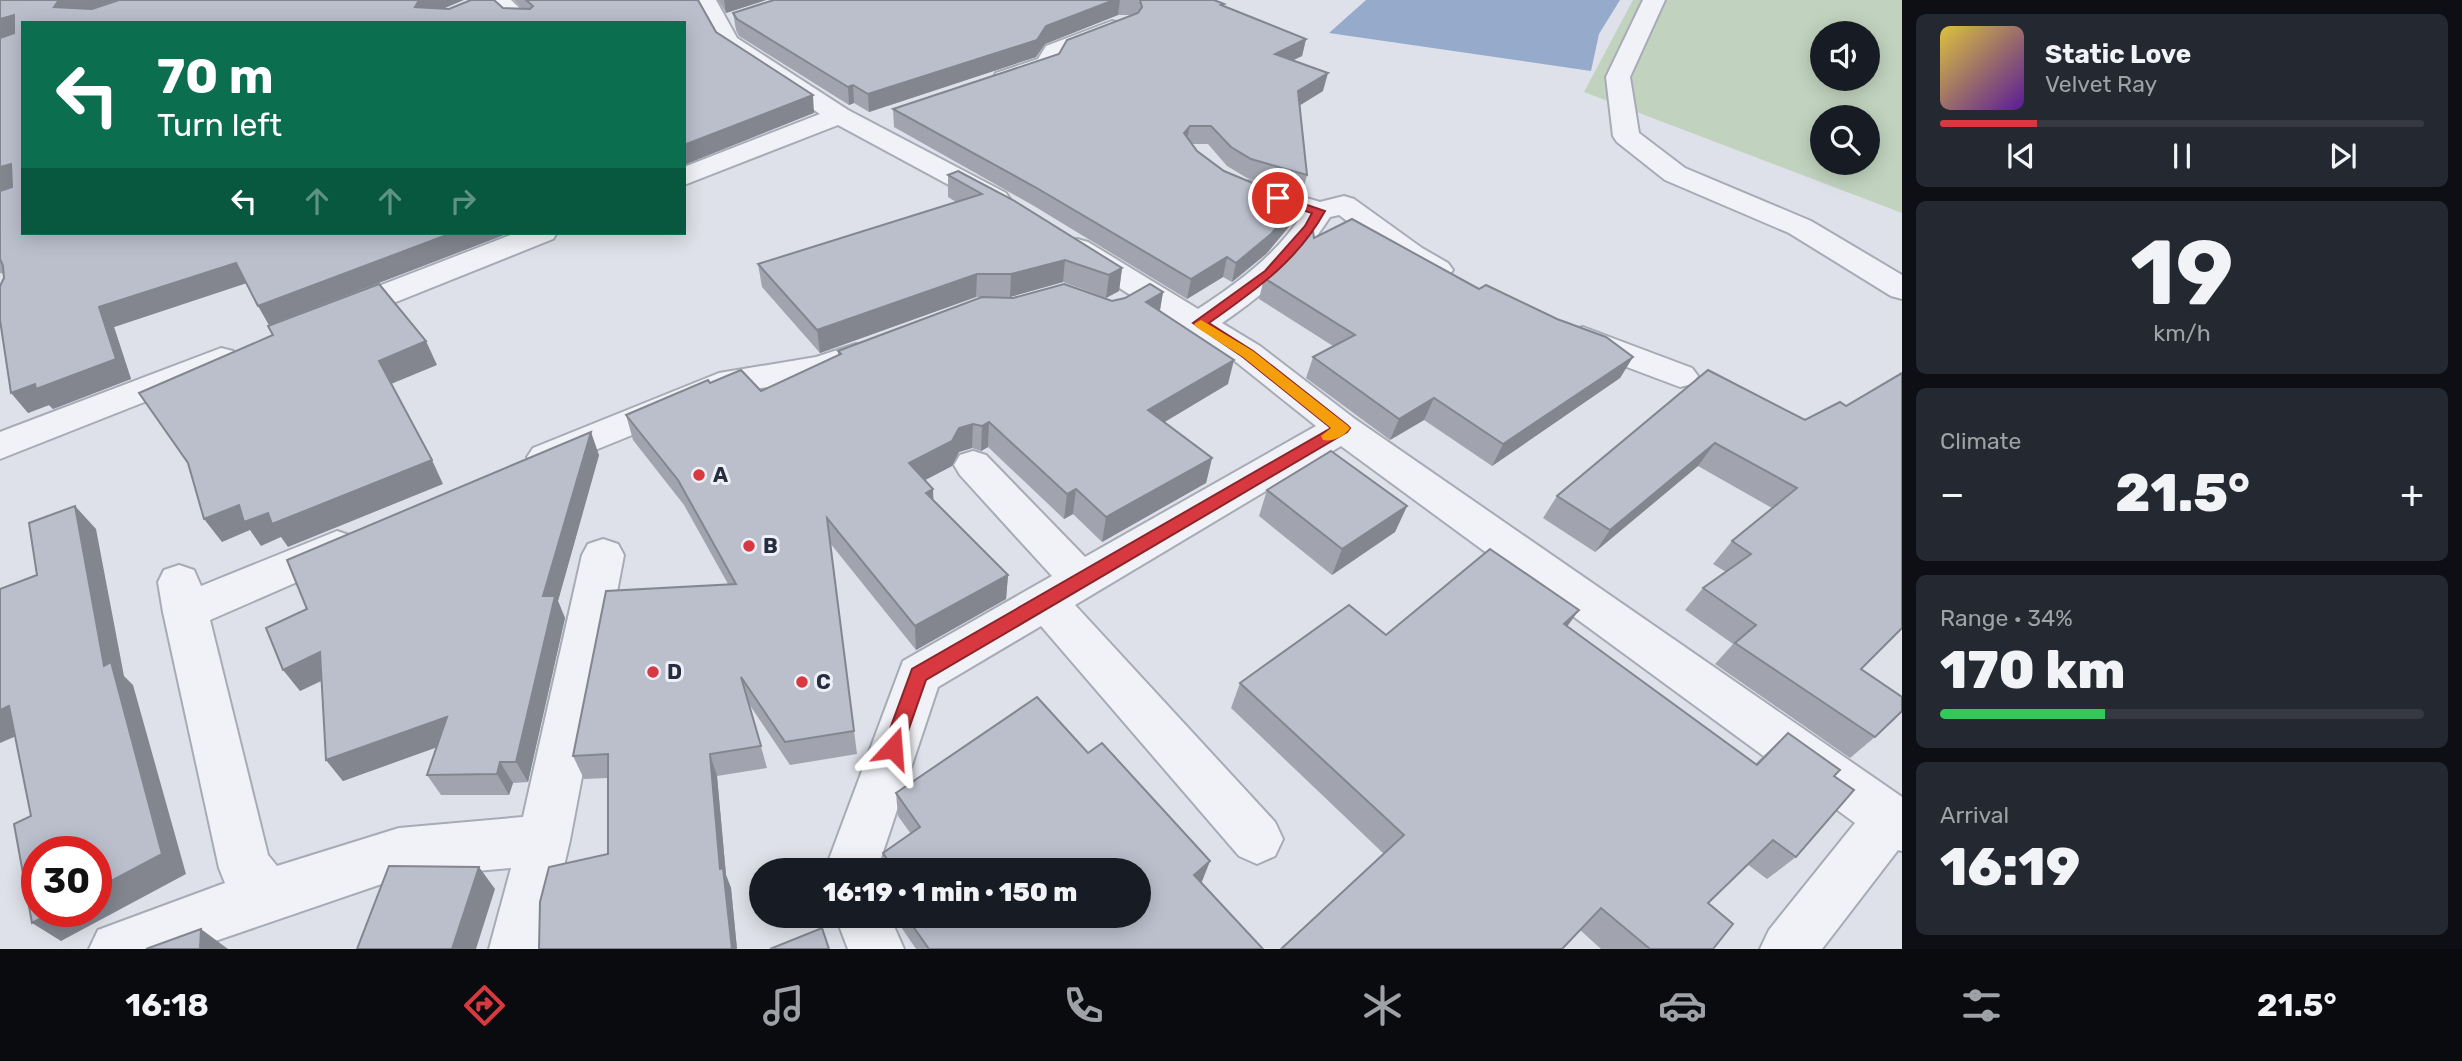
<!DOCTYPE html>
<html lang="en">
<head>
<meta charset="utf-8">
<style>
	body { margin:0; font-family:Rubik,sans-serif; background:#242831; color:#f1f3f6; height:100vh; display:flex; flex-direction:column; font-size:26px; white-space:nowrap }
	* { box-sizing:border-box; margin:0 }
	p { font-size:23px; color:#9ea1a6 }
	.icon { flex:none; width:38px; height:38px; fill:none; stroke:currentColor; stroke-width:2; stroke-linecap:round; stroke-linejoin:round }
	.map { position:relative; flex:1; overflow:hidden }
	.side { display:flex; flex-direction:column; gap:14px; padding:14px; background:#0d0f14; width:560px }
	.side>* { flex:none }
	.guide { position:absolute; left:21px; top:21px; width:665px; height:214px; border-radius:0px; box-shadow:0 4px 18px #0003; background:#0b6e4f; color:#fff; overflow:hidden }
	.buttons { position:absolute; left:1810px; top:21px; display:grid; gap:14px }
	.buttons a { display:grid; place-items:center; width:70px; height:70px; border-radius:50%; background:#171b24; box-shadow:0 4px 18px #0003; font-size:35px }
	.speed { position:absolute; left:21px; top:836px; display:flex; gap:14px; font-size:35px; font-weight:700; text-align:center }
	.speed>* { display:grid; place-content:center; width:91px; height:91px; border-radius:50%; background:#171b24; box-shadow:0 4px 18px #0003; line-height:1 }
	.speed .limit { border:10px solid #d22; background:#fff; color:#111 }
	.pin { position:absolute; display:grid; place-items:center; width:60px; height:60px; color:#fff; margin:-30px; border:4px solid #fff; border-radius:50%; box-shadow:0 2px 7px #0007 }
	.me { position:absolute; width:77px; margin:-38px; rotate:19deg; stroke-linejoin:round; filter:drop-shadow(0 0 5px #0008) }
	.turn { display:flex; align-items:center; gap:24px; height:147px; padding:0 21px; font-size:32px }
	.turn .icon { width:91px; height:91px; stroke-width:2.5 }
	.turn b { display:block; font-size:49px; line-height:60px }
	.lanes { display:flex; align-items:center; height:66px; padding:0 21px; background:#0003; justify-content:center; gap:35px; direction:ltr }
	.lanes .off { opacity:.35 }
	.big { font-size:52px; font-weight:800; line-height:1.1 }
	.side .card { flex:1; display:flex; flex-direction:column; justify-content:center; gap:10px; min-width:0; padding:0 24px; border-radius:10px; background:#242831 }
	.side .dial { align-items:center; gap:0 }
	.dial b { font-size:91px; line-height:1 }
	.song { display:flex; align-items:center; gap:21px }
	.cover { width:84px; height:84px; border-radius:10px; background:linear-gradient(135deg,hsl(50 70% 55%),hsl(270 70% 35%)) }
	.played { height:7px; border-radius:4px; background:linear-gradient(90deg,#d83940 20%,#363941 20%) }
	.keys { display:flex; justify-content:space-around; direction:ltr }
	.heat { display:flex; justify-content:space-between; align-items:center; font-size:38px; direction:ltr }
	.charge { height:10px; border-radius:5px; background:linear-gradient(90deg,#34c759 34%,#363941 0) }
	.trip { position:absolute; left:749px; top:858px; width:402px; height:70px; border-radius:35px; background:#171b24; box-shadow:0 4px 18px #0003; font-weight:800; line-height:70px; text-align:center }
	.tabs { display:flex; height:112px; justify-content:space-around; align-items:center; background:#090b0e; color:#9ea1a6 }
	.tabs .icon { width:49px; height:49px }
	.tabs .on { color:#d83940 }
	.tabs b { font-size:32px; color:#f1f3f6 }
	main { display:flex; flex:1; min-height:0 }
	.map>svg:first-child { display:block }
	.green { fill:#c1d3be; fill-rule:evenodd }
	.water { fill:#96aacc }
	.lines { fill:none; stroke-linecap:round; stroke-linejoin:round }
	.minor-casing { stroke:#a7abb6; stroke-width:4 }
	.minor { fill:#f1f2f7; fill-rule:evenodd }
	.wall { fill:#a1a4af }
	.shaded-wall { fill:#83868f }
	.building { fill:#bbbfcc; stroke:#83868f; stroke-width:2 }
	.route { fill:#d83940; stroke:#8c252a; stroke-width:2 }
	.slow { fill:#f59e0b }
	.poi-dot { fill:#d83940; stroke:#edf0f6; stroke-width:2.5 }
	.labels { text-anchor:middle; stroke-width:6; stroke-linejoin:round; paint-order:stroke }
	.poi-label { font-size:21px; font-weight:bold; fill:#262d40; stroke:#edf0f6; text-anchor:start }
</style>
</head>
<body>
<main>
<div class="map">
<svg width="1902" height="949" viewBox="0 0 1902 949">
	<rect width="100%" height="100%" fill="#dee1e9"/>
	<path class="green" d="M1633,0h269v213l-318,-121zM1822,33h45v46h-45zM1822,117h45v46h-45z"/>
	<polygon class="water" points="1366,0 1620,0 1599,34 1591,71 1329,33"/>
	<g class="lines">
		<defs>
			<g id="minor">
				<polygon points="487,0 511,0 535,23 510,23"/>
				<polygon points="694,0 716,0 737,38 848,110 1006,193 1010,199 1006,205 996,208 986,205 838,125 684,185 684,167 820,114 720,47"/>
				<polygon points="1643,0 1665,0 1630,77 1639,133 1685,168 1811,221 1902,275 1902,299 1891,296 1789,233 1665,180 1617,142 1613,136 1606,77"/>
				<polygon points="1112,21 1120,23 1123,28 1120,33 1064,55 1057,69 1005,85 996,83 993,78 996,73 1038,59 1046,46"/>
				<path d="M1249,181l71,21 24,-6 10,3 68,49 26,15 5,7 -5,7c-4,1 -7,2 -11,2 -22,0 -79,-50 -98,-64l-9,2c-28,44 -65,77 -108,106l38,23 95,73 547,378v54l-4,-1 -76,99h-62l9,-19 86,-107 -514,-377 -266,159 200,217 8,17 -8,17 -18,8 -18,-8 -198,-230 -103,61 -61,183h-52l78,-209 149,-85 -92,-101 -6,-10 6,-10 13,-4 13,4 99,102 231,-131 -80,-64 -170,-108 -4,-6 4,-6 11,-3 11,3 110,67c40,-26 78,-54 104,-94l-63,-19 -4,-6 4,-6z"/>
				<polygon points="516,233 557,233 553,239 351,320 339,323 327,320 323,313 327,306"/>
				<polygon points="1583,327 1692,368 1698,376 1692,384 1680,387 1571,346 1566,338 1571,330"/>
				<polygon points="856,344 868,347 873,355 868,363 833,376 738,392 546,470 533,466 527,457 533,448 719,373 816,357"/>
				<polygon points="221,348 233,351 238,359 233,367 0,459 0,432"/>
				<polygon points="337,531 352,536 358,547 352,558 210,620 268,855 277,866 399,828 523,817 582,555 588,544 603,539 618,544 624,555 570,840 545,949 489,949 511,868 399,878 192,949 89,949 98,930 225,883 219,868 163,612 158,582 164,570 179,565 194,570 201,586"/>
				<polygon points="835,915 889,915 904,949 848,949"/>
			</g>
		</defs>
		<use href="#minor" class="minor-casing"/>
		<use href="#minor" class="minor"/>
	</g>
	<g class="wall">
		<polygon points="0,0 117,0 90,9 523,9 514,0 698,0 716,32 814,113 684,23 23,23 509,233 269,325 246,283 114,327 131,379 53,409 49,405 28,413 4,274 0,273 0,274"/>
		<polygon points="718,0 766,0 726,13"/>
		<polygon points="774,0 1214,0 1223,6 1306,39 1302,56 1293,60 1323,91 1300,105 1307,175 1302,194 1247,178 1227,166 1208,144 1192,144 1197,151 1224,171 1255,184 1303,197 1298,216 1266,254 1232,282 1223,277 1187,299 1034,206 894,127 893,109 1059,54 1131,15 1118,15 1045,44 1036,57 869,112 854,103 849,105 739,36 736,30 733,13"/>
		<polygon points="948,175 1122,268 1119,291 1106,298 1063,282 1010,297 976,297 820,353 762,287 758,264 956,202 948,197"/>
		<polygon points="1314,238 1479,289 1633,357 1620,378 1492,466 1424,420 1390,440 1306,378 1313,357 1333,346 1259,299 1264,278"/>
		<polygon points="1163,292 1160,310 1228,384 1164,422 1212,458 1206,483 1102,542 1073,514 1064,519 988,447 981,451 972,448 959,452 952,466 925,480 934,501 1008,575 1006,599 916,650 830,543 857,754 790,765 749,704 767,768 717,776 726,875 731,888 737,949 539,949 608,854 608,778 584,779 573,756 728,584 684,505 633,440 626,415 710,383 761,391 838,356 838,351"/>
		<polygon points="1708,370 1805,420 1875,737 1850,758 1715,664 1733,644 1685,610 1703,588 1726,572 1713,564 1732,541 1772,508 1698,466 1595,552 1543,518 1557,496"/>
		<polygon points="599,455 558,601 565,618 528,782 513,783 509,795 441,795 427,775 436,747 343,781 326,760 322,681 300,691 307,609"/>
		<polygon points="1267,490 1407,506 1395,532 1332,575 1259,516"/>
		<polygon points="1579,610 1567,626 1755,764 1788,733 1834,776 1796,857 1767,879 1747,864 1708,903 1713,949 1601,949 1580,930 1384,854 1231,708 1240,683 1386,635"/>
		<polygon points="1088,753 1210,861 1201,883 1263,949 916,949 893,915 1139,915 1139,870 885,870 883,853 911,834 898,816 896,793"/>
	</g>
	<g class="shaded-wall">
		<polygon points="59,0 117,0 69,16 54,7"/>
		<polygon points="419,0 464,0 426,16 415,7"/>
		<polygon points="724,0 766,0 726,13"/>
		<polygon points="1114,0 1120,0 1118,15 1045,44 1036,57 869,112 868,94"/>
		<polygon points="14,15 23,29 0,40 0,19"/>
		<polygon points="1306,39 1302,56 1271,71 1275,54"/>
		<polygon points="1328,73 1323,91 1294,109 1298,91"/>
		<polygon points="853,85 854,103 849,105 848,87"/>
		<polygon points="813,95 814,113 684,165 684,145"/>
		<polygon points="1190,126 1186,144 1184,133"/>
		<polygon points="11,164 23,183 0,190 0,167"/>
		<polygon points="1303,197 1298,216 1266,254 1232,282 1236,263"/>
		<polygon points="452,233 509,233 269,325 258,306"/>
		<polygon points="1227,257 1223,277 1187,299 1191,279"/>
		<polygon points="1065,260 1063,282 1010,297 1011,274"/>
		<polygon points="236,263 247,283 114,327 131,379 53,409 49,405 28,413 11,393 35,384 99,307"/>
		<polygon points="1122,268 1119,291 1106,298 1109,275"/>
		<polygon points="977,274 976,297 820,353 817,330"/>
		<polygon points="1163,292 1159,316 1146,302"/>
		<polygon points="426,341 437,365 391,384 379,361"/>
		<polygon points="1633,357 1620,378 1492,466 1503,444"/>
		<polygon points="1234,360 1228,384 1143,435 1148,410"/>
		<polygon points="1434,398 1424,420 1390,440 1399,419"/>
		<polygon points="989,422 988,447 981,451 982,426"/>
		<polygon points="973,424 972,448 959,452 952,466 910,488 909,463 959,428"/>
		<polygon points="591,432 599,455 558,601 565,618 528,782 516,762 543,596"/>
		<polygon points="1715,443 1698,466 1595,552 1610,530"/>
		<polygon points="1212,458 1206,483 1102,542 1106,517"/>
		<polygon points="432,460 443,484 288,547 281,537 261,546 250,530 222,542 204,519 239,505 268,513"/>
		<polygon points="933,489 934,514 926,493"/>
		<polygon points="1076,489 1073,514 1064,519 1067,494"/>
		<polygon points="75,506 96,529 124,676 133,685 186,874 61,941 32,923 53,912 96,912 104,666"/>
		<polygon points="1407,506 1395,532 1332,575 1342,549"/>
		<polygon points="1008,575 1006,599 916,650 915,626"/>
		<polygon points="1579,610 1561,635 1564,624"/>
		<polygon points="320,652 336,673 300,691 283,670"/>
		<polygon points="9,706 35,728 0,743 0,710"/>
		<polygon points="447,717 460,739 343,781 326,760"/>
		<polygon points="710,754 717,776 726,875 731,888 737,949 732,949 720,869"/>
		<polygon points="500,762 513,783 509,795 497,774"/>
		<polygon points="1210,861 1201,884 1194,875"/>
		<polygon points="479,867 495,889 476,949 452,949"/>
		<polygon points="201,929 228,949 200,949"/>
	</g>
	<g class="building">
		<polygon points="0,0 59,0 54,7 92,9 119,0 419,0 415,7 449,9 471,0 494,0 503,8 530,9 533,6 526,0 698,0 716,32 813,95 684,145 684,23 23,23 23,233 452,233 258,306 236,263 99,307 116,359 36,389 35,384 11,393 0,320 0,286 4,278 3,266 0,259 0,191 12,187 11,164 0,167 0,38 14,33 14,15 0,19"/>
		<polygon points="774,0 1114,0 1046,26 1037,40 868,94 853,85 848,87 737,19 733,13"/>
		<polygon points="1140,0 1214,0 1224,4 1221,5 1306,39 1275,54 1328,73 1298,91 1307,175 1251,159 1231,147 1211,126 1190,126 1184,133 1197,151 1224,171 1255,184 1303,197 1271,234 1236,263 1227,257 1191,279 1035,187 893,109 1059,54 1067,40 1138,13 1142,7"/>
		<polygon points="958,171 1013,200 1122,268 1109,275 1065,260 1011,274 977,274 817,330 758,264 982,194 948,175"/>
		<polygon points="1352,219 1479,289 1486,285 1557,319 1606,337 1633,357 1503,444 1434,398 1399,419 1313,357 1355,335 1264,278 1313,231 1314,238"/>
		<polygon points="379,284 426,341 379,361 432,460 272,524 268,513 244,522 239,505 204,519 188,463 139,393 273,335 268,326"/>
		<polygon points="1064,284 1112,301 1125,298 1150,284 1163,292 1146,302 1234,360 1148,410 1212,458 1106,517 1076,489 1067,494 989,422 982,426 973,424 959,428 952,441 909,463 933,489 926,493 1008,575 915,626 827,518 854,731 785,742 741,677 761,746 710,754 720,869 723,868 732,949 539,949 540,902 549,867 608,854 608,754 573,756 606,591 736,584 678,480 626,415 708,380 710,383 741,370 761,391 841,354 838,351 982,297 1013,298"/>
		<polygon points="1708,370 1805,420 1840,402 1846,406 1902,373 1902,628 1861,669 1902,697 1902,711 1875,737 1735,643 1756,625 1703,588 1751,554 1732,541 1797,488 1715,443 1610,530 1557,496"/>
		<polygon points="591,432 543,596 555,596 516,762 500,762 497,774 427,775 447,717 326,760 320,652 283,670 266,628 307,609 287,560"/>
		<polygon points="1331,451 1407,506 1342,549 1267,490"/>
		<polygon points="75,506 104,666 111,662 162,854 96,889 96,852 37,852 37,912 53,912 32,923 14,824 31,816 9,706 0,710 0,589 37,575 29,523"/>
		<polygon points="1490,549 1579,610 1564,624 1757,765 1788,733 1840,770 1834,776 1854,790 1796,857 1773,840 1708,903 1733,924 1713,949 1650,949 1601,908 1562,949 1281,949 1404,835 1240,683 1349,605 1386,635"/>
		<polygon points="1037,697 1088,753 1102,743 1210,861 1194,875 1263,949 929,949 905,915 1139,915 1139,870 894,870 883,853 920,827 896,793"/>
		<polygon points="389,866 479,867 452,949 357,949"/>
		<polygon points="822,928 829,949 770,949"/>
		<polygon points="201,929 200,949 146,949"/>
	</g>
	<path class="route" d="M1278,195l47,16c-28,51 -70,79 -116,112l44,28 94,74 3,3 -3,4 -421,248 -26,74 -7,3 -7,-3 -3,-6 29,-79 419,-241 -88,-71 -50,-34 72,-52 40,-45 7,-13 -39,-12 -1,-3z"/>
	<path class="slow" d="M1201,320l52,31 94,74 3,3c-5,8 -17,14 -27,12l-2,-4 10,-8 -88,-71 -47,-30 -2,-3z"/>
	<g class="poi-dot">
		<circle cx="699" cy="475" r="7"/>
		<circle cx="749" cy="546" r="7"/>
		<circle cx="653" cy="672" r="7"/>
		<circle cx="802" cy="682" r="7"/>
	</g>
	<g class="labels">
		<g class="poi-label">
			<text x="713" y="482">A</text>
			<text x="763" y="553">B</text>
			<text x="667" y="679">D</text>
			<text x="816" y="689">C</text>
		</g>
	</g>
</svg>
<div class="buttons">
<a><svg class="icon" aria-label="sound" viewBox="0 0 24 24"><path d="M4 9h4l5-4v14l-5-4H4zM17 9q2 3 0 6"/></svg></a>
<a><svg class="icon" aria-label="search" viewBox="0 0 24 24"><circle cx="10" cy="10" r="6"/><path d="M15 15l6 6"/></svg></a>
</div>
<div class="speed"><div class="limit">30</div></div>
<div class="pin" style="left:1278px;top:198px;background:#d93025"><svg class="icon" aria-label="arrive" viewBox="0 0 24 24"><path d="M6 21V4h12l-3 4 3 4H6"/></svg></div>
<svg class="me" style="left:893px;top:748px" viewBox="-20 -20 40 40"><path d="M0-17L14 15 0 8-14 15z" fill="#d83940" stroke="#fff" stroke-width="4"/></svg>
<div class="trip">16:19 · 1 min · 150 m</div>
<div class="guide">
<div class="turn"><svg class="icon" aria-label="left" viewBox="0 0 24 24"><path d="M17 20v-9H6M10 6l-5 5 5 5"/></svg><div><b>70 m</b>Turn left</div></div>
<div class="lanes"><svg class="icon" aria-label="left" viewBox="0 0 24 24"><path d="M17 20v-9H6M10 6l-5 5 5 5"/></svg><svg class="icon off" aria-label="ahead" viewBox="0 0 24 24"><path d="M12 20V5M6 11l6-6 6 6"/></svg><svg class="icon off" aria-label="ahead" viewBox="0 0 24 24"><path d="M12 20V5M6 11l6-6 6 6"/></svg><svg class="icon off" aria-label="right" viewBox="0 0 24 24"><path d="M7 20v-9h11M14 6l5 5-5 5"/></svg></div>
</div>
</div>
<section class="side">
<div class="card">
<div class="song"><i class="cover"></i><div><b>Static Love</b><p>Velvet Ray</p></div></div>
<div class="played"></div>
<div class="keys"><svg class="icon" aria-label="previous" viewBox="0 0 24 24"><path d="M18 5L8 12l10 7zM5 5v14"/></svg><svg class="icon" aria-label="pause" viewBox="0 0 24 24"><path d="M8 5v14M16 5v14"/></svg><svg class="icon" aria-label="next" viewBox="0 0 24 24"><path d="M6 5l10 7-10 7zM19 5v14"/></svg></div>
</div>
<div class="card dial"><b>19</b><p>km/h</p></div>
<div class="card"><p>Climate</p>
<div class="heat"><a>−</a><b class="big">21.5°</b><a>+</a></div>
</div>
<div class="card"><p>Range · 34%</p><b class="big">170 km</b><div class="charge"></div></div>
<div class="card"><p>Arrival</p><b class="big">16:19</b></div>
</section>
</main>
<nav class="tabs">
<b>16:18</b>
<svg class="icon on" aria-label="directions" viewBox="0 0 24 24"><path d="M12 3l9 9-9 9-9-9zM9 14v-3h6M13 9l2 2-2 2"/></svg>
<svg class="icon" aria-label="music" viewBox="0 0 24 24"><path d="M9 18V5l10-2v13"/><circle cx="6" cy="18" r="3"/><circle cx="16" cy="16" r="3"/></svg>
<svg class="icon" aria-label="phone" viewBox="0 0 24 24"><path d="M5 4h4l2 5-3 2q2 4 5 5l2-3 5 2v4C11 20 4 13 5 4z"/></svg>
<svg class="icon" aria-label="climate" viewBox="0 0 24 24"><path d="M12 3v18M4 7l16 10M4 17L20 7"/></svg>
<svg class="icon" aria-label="car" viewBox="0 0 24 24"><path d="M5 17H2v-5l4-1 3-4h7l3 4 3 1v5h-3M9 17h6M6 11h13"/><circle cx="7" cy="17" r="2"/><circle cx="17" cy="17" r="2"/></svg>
<svg class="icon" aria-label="filters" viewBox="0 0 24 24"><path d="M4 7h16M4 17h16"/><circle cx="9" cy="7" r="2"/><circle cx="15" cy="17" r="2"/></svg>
<b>21.5°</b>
</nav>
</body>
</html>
